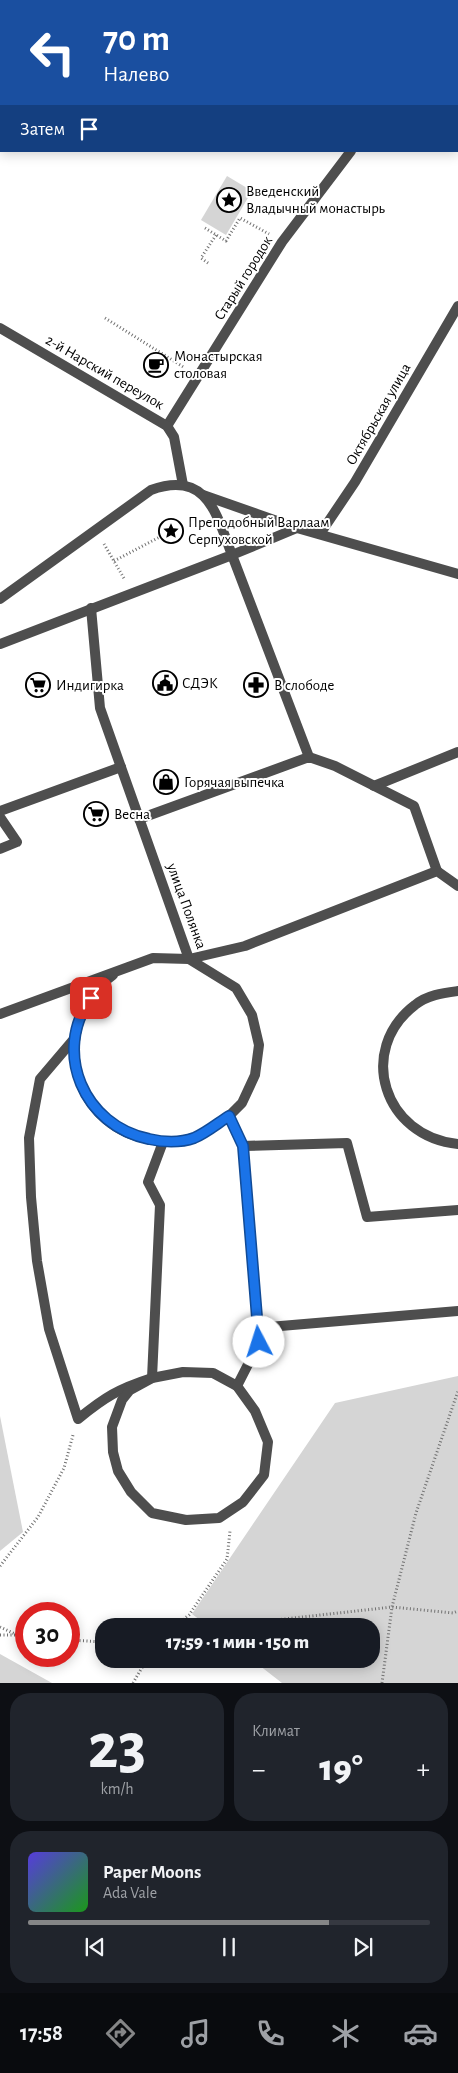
<!DOCTYPE html>
<html lang="ru">
<head>
<meta charset="utf-8">
<style>
	body { margin:0; font-family:"Alegreya Sans",sans-serif; background:#20242c; color:#f1f3f6; height:100vh; display:flex; flex-direction:column; font-size:19px; white-space:nowrap }
	* { box-sizing:border-box; margin:0 }
	p { font-size:16px; color:#9ea1a6 }
	.icon { flex:none; width:28px; height:28px; fill:none; stroke:currentColor; stroke-width:2; stroke-linecap:round; stroke-linejoin:round }
	.map { position:relative; height:1683px; overflow:hidden }
	.panel { display:flex; flex-direction:column; gap:10px; padding:10px; background:#0d0f14; flex:1 }
	.panel>* { flex:none }
	.banner { position:absolute; left:0px; top:0px; width:459px; height:152px; box-shadow:0 2px 12px #0003; background:#1a4fa0; color:#fff; overflow:hidden }
	.speed { position:absolute; left:15px; top:1602px; display:flex; gap:10px; font-size:25px; font-weight:700; text-align:center }
	.speed>* { display:grid; place-content:center; width:65px; height:65px; border-radius:50%; background:#171b24; box-shadow:0 2px 12px #0003; line-height:1 }
	.speed .limit { border:8px solid #d22; background:#fff; color:#111 }
	.pin { position:absolute; display:grid; place-items:center; width:42px; height:42px; color:#fff; margin:-21px; border-radius:10px; box-shadow:0 2px 8px #0006 }
	.me { position:absolute; width:55px; margin:-28px; rotate:355deg; stroke-linejoin:round; filter:drop-shadow(0 0 4px #0008) }
	.turn { display:flex; align-items:center; gap:18px; height:105px; padding:0 20px; font-size:22px }
	.turn .icon { width:65px; height:65px; stroke-width:2.5 }
	.turn b { display:block; font-size:35px; line-height:42px }
	.then { display:flex; align-items:center; height:48px; padding:0 20px; background:#0003; gap:10px; font-size:19px }
	.big { font-size:38px; font-weight:800; line-height:1.1 }
	.panel .widget { flex:1; display:flex; flex-direction:column; justify-content:center; gap:8px; min-width:0; padding:0 18px; border-radius:20px; background:#20242c }
	.panel .dial { align-items:center; gap:0 }
	.dial b { font-size:65px; line-height:1 }
	.song { display:flex; align-items:center; gap:15px }
	.cover { width:60px; height:60px; border-radius:8px; background:linear-gradient(135deg,hsl(250 70% 55%),hsl(120 70% 35%)) }
	.played { height:5px; border-radius:2px; background:linear-gradient(90deg,#858687 75%,#363941 75%) }
	.keys { display:flex; justify-content:space-around; direction:ltr }
	.heat { display:flex; justify-content:space-between; align-items:center; font-size:28px; direction:ltr }
	.panel .tiles { flex:1; display:grid; gap:10px; grid-template-columns:1fr 1fr }
	.widget:last-child { grid-column:span 2 }
	.trip { position:absolute; left:95px; top:1618px; width:285px; height:50px; border-radius:20px; background:#171b24; box-shadow:0 2px 12px #0003; font-weight:800; line-height:50px; text-align:center }
	.menu { display:flex; height:80px; justify-content:space-around; align-items:center; background:#090b0e; color:#9ea1a6 }
	.menu .icon { width:35px; height:35px }
	.menu .on { color:#858687 }
	.menu b { font-size:22px; color:#f1f3f6 }
	.map>svg:first-child { display:block }
	.green { fill:#d5d5d5 }
	.lines { fill:none; stroke-linecap:round; stroke-linejoin:round }
	.path { stroke:#707070; stroke-width:3; stroke-dasharray:1 2.5; stroke-linecap:butt }
	.service { stroke:#4e4e4e; stroke-width:10 }
	.minor { stroke:#4e4e4e; stroke-width:10 }
	.tertiary { stroke:#4e4e4e; stroke-width:10 }
	.route-casing { stroke:#114b97; stroke-width:12 }
	.route { stroke:#1a73e8; stroke-width:9 }
	.labels { text-anchor:middle; stroke-width:4; stroke-linejoin:round; paint-order:stroke }
	.poi-label { font-size:15px; fill:#000; stroke:#fff; text-anchor:start }
	.street-label { font-size:15px; fill:#000; stroke:#fff }
</style>
</head>
<body>
<div class="map">
<svg width="458" height="1683" viewBox="0 0 458 1683">
	<rect width="100%" height="100%" fill="#fff"/>
	<g class="green">
		<polygon points="227,176 252,191 226,235 201,220"/>
		<polygon points="458,1376 458,1683 282,1683 251,1659 371,1659 371,1626 208,1626 192,1614 335,1403"/>
		<polygon points="0,1416 23,1532 0,1551"/>
		<polygon points="0,1654 52,1683 0,1683"/>
	</g>
	<g class="lines">
		<g class="path">
			<polyline points="336,0 338,1"/>
			<polyline points="330,1 331,0"/>
			<polyline points="205,228 226,241 240,218 269,234"/>
			<polyline points="208,263 201,258 216,235"/>
			<polyline points="105,318 185,368"/>
			<polyline points="104,544 125,580"/>
			<polyline points="114,561 171,531"/>
			<polyline points="0,1566 38,1517 64,1468 73,1435"/>
			<polyline points="175,1626 189,1615 227,1559 230,1531"/>
			<polyline points="222,1626 392,1607 453,1613 458,1611"/>
			<polyline points="0,1627 15,1634"/>
			<polyline points="0,1635 26,1635"/>
			<polyline points="69,1640 104,1642"/>
			<polyline points="133,1683 147,1659"/>
			<polyline points="382,1683 392,1607 416,1513 458,1391"/>
		</g>
		<g class="service">
			<polyline points="458,65 458,64"/>
			<polyline points="458,86 458,87"/>
			<polyline points="167,426 282,242 351,151"/>
			<polyline points="232,555 309,757"/>
			<polyline points="374,786 458,752"/>
			<polyline points="0,811 121,767"/>
			<polyline points="0,817 17,842 0,849"/>
			<polyline points="139,819 309,757 335,766 414,806 437,871"/>
			<path d="M113,975c-64,47 -45,149 35,164 14,3 32,4 46,-1 12,-4 24,-15 35,-22"/>
			<path d="M458,991c-15,2 -31,4 -43,14 -59,45 -31,132 43,139"/>
			<polyline points="0,1014 153,958 189,959 245,946 437,871 458,886"/>
			<path d="M74,1039l-34,40 -11,59 2,59 6,64 12,68 29,90c27,-22 40,-30 74,-41l8,-173 -12,-23 15,-40"/>
			<polyline points="243,1146 347,1143 367,1217 458,1210"/>
			<polyline points="257,1328 458,1311"/>
			<polygon points="183,1372 213,1373 237,1386 255,1411 268,1442 264,1475 243,1502 219,1518 186,1520 152,1513 131,1492 118,1471 113,1452 112,1427 122,1400 130,1390 152,1378"/>
		</g>
		<g class="minor">
			<polyline points="0,328 167,426 174,437 183,485"/>
			<polyline points="203,495 297,528 458,574"/>
			<polyline points="320,534 355,482 458,306"/>
			<polyline points="232,555 297,528"/>
			<polyline points="91,608 100,708 189,959 236,988 252,1015 259,1045 255,1075 242,1103 229,1116 243,1146 259,1343 237,1386"/>
		</g>
		<path class="tertiary" d="M0,599l151,-109c56,-20 65,23 81,65l-232,89"/>
	</g>
	<g class="lines">
		<defs>
			<path id="route" d="M91,998c-39,54 -7,128 58,141 13,3 31,4 45,-1 12,-5 24,-15 35,-22l14,30 16,196"/>
		</defs>
		<use href="#route" class="route-casing"/>
		<use href="#route" class="route"/>
	</g>
	<defs>
		<symbol id="sight-ring" viewBox="-11 -11 22 22"><circle r="9.5" fill="#fff" stroke="#000" stroke-width="1.5"/><path d="M0-6L1.8-2.2L6-1.7L2.9 1.2L3.7 5.4L0 3.3L-3.7 5.4L-2.9 1.2L-6-1.7L-1.8-2.2Z" fill="#000"/></symbol>
		<symbol id="cafe-ring" viewBox="-11 -11 22 22"><circle r="9.5" fill="#fff" stroke="#000" stroke-width="1.5"/><path d="M-5.5-4.5H6V0H3Q3 3.5 0 3.5H-2.5Q-5.5 3.5-5.5 0ZM3-3.2v2h1.7v-2ZM-6 4.5H4V6H-6Z" fill="#000"/></symbol>
		<symbol id="civic-ring" viewBox="-11 -11 22 22"><circle r="9.5" fill="#fff" stroke="#000" stroke-width="1.5"/><path d="M-.6-6.5H3V-4.5H.6V-3L4-1V1h2V6H-6V1h2V-1L-.6-3ZM-1.2 2.5V6h2.4V2.5Z" fill="#000"/></symbol>
		<symbol id="supermarket-ring" viewBox="-11 -11 22 22"><circle r="9.5" fill="#fff" stroke="#000" stroke-width="1.5"/><path d="M-6-5.5h2.5l.6 2H6L4.5 2H-2.5L-4.4-4H-6ZM-1.5 3.2a1.3 1.3 0 1 0 .1 0ZM3 3.2a1.3 1.3 0 1 0 .1 0Z" fill="#000"/></symbol>
		<symbol id="pharmacy-ring" viewBox="-11 -11 22 22"><circle r="9.5" fill="#fff" stroke="#000" stroke-width="1.5"/><path d="M-2-6h4v4h4v4h-4v4h-4v-4h-4v-4h4Z" fill="#000"/></symbol>
		<symbol id="shop-ring" viewBox="-11 -11 22 22"><circle r="9.5" fill="#fff" stroke="#000" stroke-width="1.5"/><path d="M-5-2.5h2.3a2.7 3.5 0 0 1 5.4 0H5L5.5 6h-11ZM-1.5-2.5h3a1.5 2.3 0 0 0-3 0Z" fill="#000"/></symbol>
	</defs>
	<g fill-rule="evenodd">
		<use href="#sight-ring" x="215" y="186" width="28" height="28"/>
		<use href="#cafe-ring" x="142" y="351" width="28" height="28"/>
		<use href="#sight-ring" x="157" y="517" width="28" height="28"/>
		<use href="#civic-ring" x="151" y="669" width="28" height="28"/>
		<use href="#supermarket-ring" x="24" y="671" width="28" height="28"/>
		<use href="#pharmacy-ring" x="242" y="671" width="28" height="28"/>
		<use href="#shop-ring" x="152" y="768" width="28" height="28"/>
		<use href="#supermarket-ring" x="82" y="800" width="28" height="28"/>
	</g>
	<g class="labels">
		<g class="poi-label">
			<text x="246" y="196">Введенский<tspan x="246" dy="17">Владычный монастырь</tspan></text>
			<text x="174" y="361">Монастырская<tspan x="174" dy="17">столовая</tspan></text>
			<text x="188" y="527">Преподобный Варлаам<tspan x="188" dy="17">Серпуховской</tspan></text>
			<text x="182" y="688">СДЭК</text>
			<text x="56" y="690">Индигирка</text>
			<text x="274" y="690">В слободе</text>
			<text x="184" y="787">Горячая выпечка</text>
			<text x="114" y="819">Весна</text>
		</g>
		<g class="street-label">
			<text transform="translate(243 278) rotate(-58)" y="5">Старый городок</text>
			<text transform="translate(105 372) rotate(30)" y="5">2-й Нарский переулок</text>
			<text transform="translate(378 414) rotate(-60)" y="5">Октябрьская улица</text>
			<text transform="translate(187 906) rotate(70)" y="5">улица Полянка</text>
		</g>
	</g>
</svg>
<div class="speed"><div class="limit">30</div></div>
<div class="pin" style="left:91px;top:998px;background:#d93025"><svg class="icon" aria-label="arrive" viewBox="0 0 24 24"><path d="M6 21V4h12l-3 4 3 4H6"/></svg></div>
<svg class="me" style="left:259px;top:1342px" viewBox="-20 -20 40 40"><circle r="19" fill="#fff"/><path d="M0-13L10 11 0 6-10 11z" fill="#1a73e8"/></svg>
<div class="trip">17:59 · 1 мин · 150 m</div>
<div class="banner">
<div class="turn"><svg class="icon" aria-label="left" viewBox="0 0 24 24"><path d="M17 20v-9H6M10 6l-5 5 5 5"/></svg><div><b>70 m</b>Налево</div></div>
<div class="then">Затем<svg class="icon" aria-label="arrive" viewBox="0 0 24 24"><path d="M6 21V4h12l-3 4 3 4H6"/></svg></div>
</div>
</div>
<section class="panel">
<div class="tiles">
<div class="widget dial"><b>23</b><p>km/h</p></div>
<div class="widget"><p>Климат</p>
<div class="heat"><a>−</a><b class="big">19°</b><a>+</a></div>
</div>
<div class="widget">
<div class="song"><i class="cover"></i><div><b>Paper Moons</b><p>Ada Vale</p></div></div>
<div class="played"></div>
<div class="keys"><svg class="icon" aria-label="previous" viewBox="0 0 24 24"><path d="M18 5L8 12l10 7zM5 5v14"/></svg><svg class="icon" aria-label="pause" viewBox="0 0 24 24"><path d="M8 5v14M16 5v14"/></svg><svg class="icon" aria-label="next" viewBox="0 0 24 24"><path d="M6 5l10 7-10 7zM19 5v14"/></svg></div>
</div>
</div>
</section>
<nav class="menu">
<b>17:58</b>
<svg class="icon on" aria-label="directions" viewBox="0 0 24 24"><path d="M12 3l9 9-9 9-9-9zM9 14v-3h6M13 9l2 2-2 2"/></svg>
<svg class="icon" aria-label="music" viewBox="0 0 24 24"><path d="M9 18V5l10-2v13"/><circle cx="6" cy="18" r="3"/><circle cx="16" cy="16" r="3"/></svg>
<svg class="icon" aria-label="phone" viewBox="0 0 24 24"><path d="M5 4h4l2 5-3 2q2 4 5 5l2-3 5 2v4C11 20 4 13 5 4z"/></svg>
<svg class="icon" aria-label="climate" viewBox="0 0 24 24"><path d="M12 3v18M4 7l16 10M4 17L20 7"/></svg>
<svg class="icon" aria-label="car" viewBox="0 0 24 24"><path d="M5 17H2v-5l4-1 3-4h7l3 4 3 1v5h-3M9 17h6M6 11h13"/><circle cx="7" cy="17" r="2"/><circle cx="17" cy="17" r="2"/></svg>
</nav>
</body>
</html>
